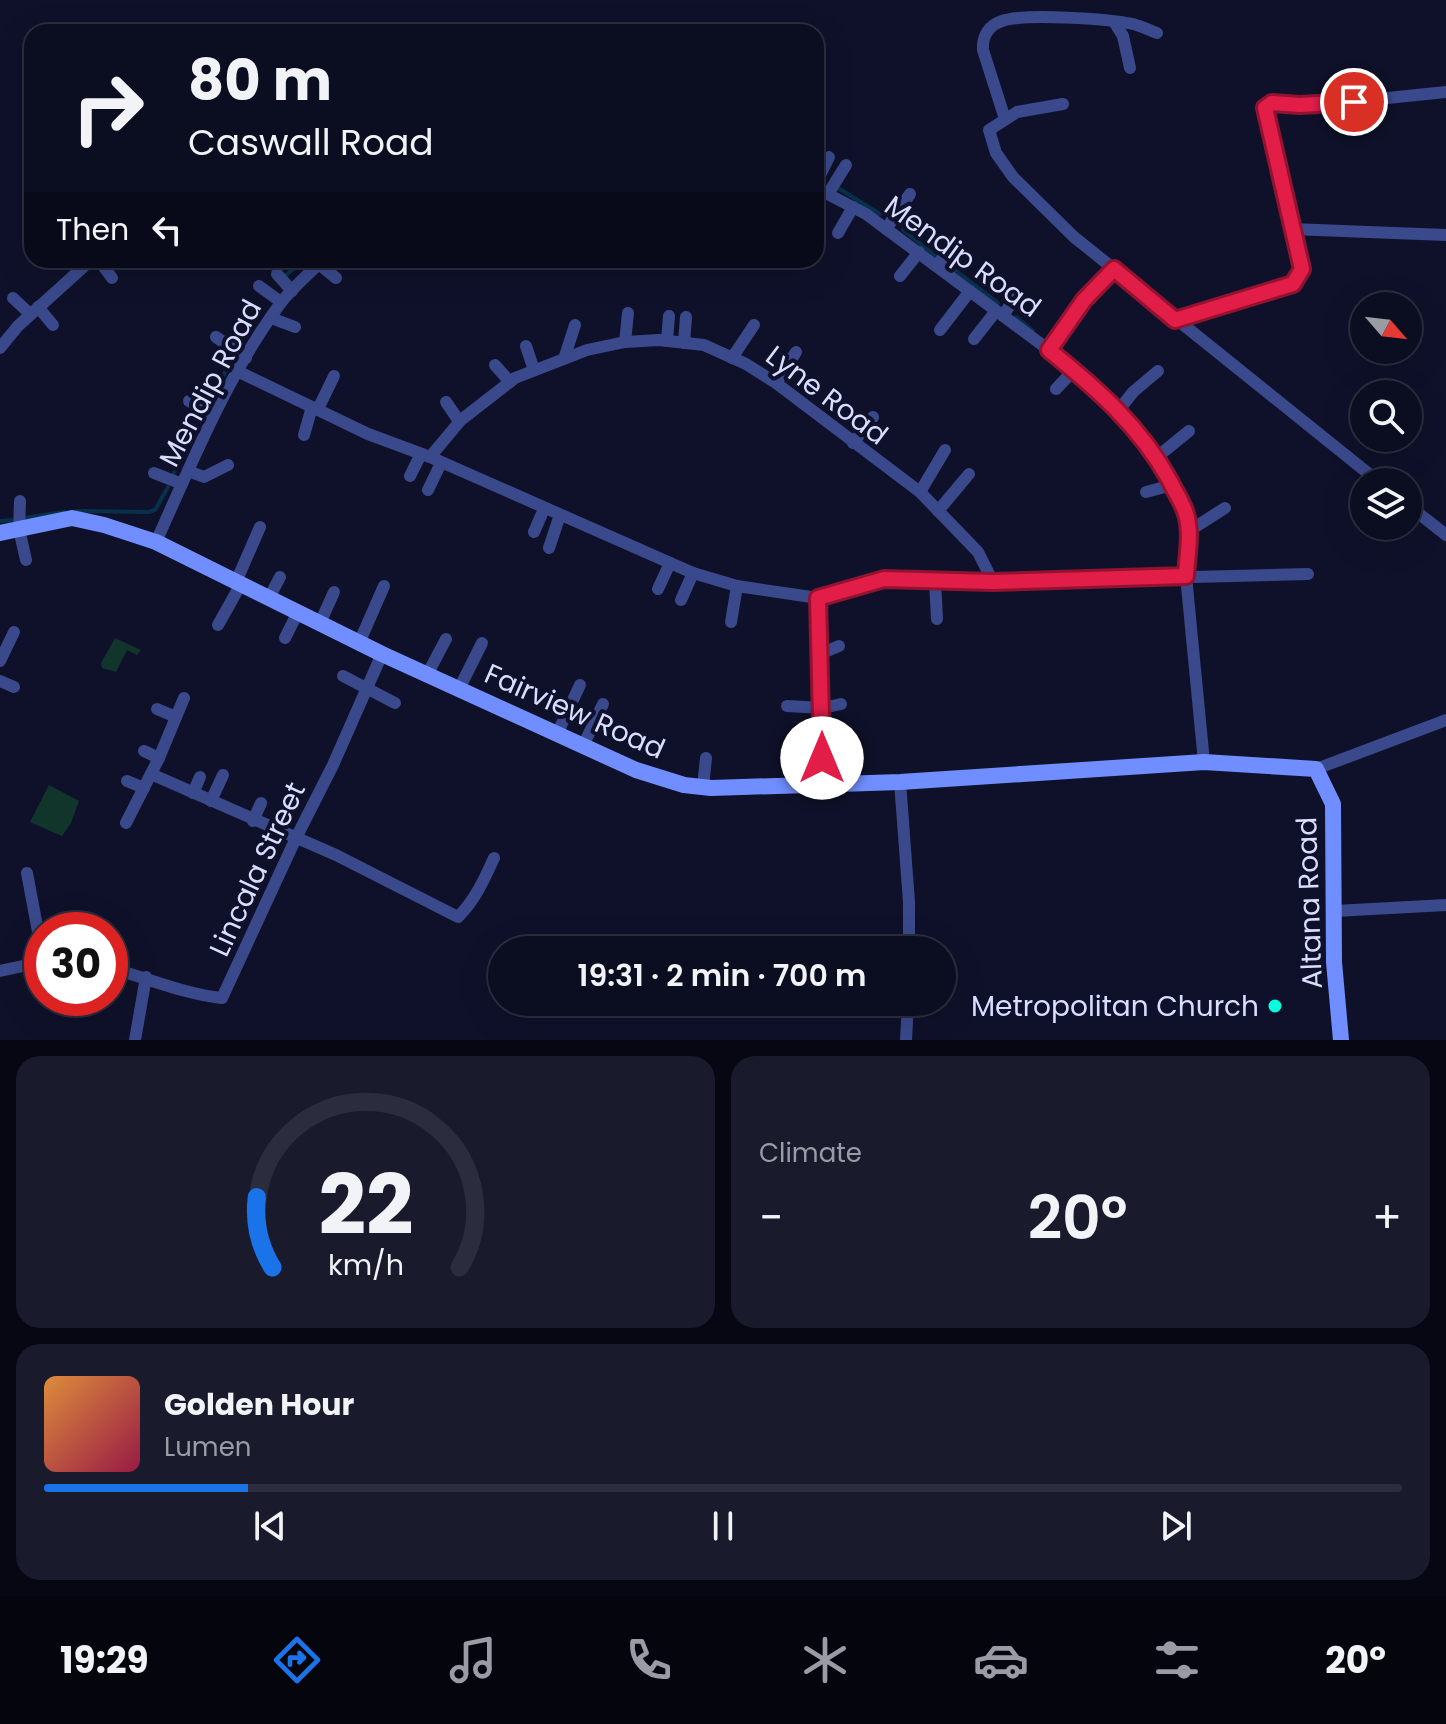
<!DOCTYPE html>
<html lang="en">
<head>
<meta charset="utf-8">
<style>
	body { margin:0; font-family:Poppins,sans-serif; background:#191b2d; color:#f1f3f6; height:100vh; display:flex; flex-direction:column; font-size:30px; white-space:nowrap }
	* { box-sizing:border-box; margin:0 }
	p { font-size:26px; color:#9a9ca5 }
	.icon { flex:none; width:44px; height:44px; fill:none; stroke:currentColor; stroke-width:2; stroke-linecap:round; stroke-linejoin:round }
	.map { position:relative; height:1040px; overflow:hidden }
	.side { display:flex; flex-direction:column; gap:16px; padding:16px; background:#060712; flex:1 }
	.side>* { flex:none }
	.banner { position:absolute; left:24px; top:24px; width:800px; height:244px; border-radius:24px; box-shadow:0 8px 32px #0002,0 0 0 2px #2b2d3e; background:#0b0d20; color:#f1f3f6; overflow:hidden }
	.needle { width:52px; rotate:118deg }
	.buttons { position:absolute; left:1350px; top:292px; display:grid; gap:16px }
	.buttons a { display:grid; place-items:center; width:72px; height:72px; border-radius:50%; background:#0b0d20; box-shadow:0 8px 32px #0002,0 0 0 2px #2b2d3e; font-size:40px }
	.speed { position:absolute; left:24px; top:912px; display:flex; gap:16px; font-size:40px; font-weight:700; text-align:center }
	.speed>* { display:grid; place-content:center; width:104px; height:104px; border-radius:50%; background:#0b0d20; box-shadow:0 8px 32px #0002,0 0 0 2px #2b2d3e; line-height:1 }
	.speed .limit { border:12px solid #d22; background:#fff; color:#111 }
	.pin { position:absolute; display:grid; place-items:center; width:68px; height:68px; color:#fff; margin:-34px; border:4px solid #fff; border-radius:50%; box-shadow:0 2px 8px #0007 }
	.me { position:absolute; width:88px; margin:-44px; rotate:0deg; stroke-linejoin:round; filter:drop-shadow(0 0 6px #0008) }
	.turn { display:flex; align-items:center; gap:28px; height:168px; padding:0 32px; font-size:36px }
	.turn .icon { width:104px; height:104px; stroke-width:2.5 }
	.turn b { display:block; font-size:56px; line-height:68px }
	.then { display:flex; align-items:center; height:76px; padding:0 32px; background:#0003; gap:16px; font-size:30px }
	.big { font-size:60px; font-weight:600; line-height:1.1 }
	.side .tile { flex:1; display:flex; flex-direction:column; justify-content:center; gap:12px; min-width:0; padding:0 28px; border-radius:24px; background:#191b2d }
	.side .dial { align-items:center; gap:0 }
	.dial svg { height:208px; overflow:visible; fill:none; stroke:#2b2d3e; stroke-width:7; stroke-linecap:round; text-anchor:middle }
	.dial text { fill:#f1f3f6; stroke:none }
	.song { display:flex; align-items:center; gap:24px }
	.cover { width:96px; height:96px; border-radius:12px; background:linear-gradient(135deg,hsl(30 70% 55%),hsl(340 70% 35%)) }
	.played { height:8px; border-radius:4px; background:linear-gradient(90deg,#1a73e8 15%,#2b2d3e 15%) }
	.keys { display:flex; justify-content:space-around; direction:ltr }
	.heat { display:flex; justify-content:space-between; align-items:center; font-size:44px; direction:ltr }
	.side .tiles { flex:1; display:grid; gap:16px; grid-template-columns:1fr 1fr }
	.tile:last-child { grid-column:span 2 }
	.trip { position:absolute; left:488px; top:936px; width:468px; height:80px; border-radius:40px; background:#0b0d20; box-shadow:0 8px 32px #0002,0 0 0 2px #2b2d3e; font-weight:600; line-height:80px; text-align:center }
	.menu { display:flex; height:128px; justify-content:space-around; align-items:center; background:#04050d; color:#9a9ca5 }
	.menu .icon { width:56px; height:56px }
	.menu .active { color:#1a73e8 }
	.menu b { font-size:36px; color:#f1f3f6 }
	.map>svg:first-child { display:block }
	.green { fill:#12352b }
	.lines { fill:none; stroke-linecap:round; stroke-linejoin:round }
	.stream { stroke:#08304b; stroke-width:4 }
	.minor { stroke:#39498b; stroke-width:12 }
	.secondary { stroke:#708eff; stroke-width:16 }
	.route-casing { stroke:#92132f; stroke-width:20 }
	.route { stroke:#e11d48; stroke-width:14 }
	.poi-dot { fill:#05ffde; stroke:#0f112a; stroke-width:3 }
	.labels { text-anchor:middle; stroke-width:8; stroke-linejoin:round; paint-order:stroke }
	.street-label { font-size:28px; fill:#d9ddff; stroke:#0f112a }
	.poi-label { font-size:28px; fill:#d9ddff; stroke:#0f112a; text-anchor:end }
</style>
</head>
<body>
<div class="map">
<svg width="1446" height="1040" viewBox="0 0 1446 1040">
	<rect width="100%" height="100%" fill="#0f112a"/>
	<g class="green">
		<polygon points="115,638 141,650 137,655 127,650 116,672 102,668 101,663"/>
		<polygon points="49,785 79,801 71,823 62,836 30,822"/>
	</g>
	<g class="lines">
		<g class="stream">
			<polyline points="838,188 880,214"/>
			<polyline points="903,230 936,256"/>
			<polyline points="947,264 998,303"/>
			<polyline points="285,276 304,260"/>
			<polyline points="1016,317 1033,331"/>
			<polyline points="237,346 240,333"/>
			<polyline points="1064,352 1097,380"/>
			<polyline points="207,403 220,384 232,355"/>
			<polyline points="172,477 196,427"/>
			<polyline points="77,511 149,512 155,510 168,487"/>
			<polyline points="23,518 64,512"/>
			<polyline points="0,521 11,520"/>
		</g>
		<g class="minor">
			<polyline points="1115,23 1123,36 1130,68"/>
			<polyline points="1063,104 1017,112 989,130 996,153 1013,177 1074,237 1114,269"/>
			<path d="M1005,119l-22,-69c-1,-14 6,-25 19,-29 22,-8 107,-2 131,3 8,2 16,6 24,9"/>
			<polyline points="816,183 829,157"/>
			<polyline points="816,188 866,214 1049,350 1110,400 1144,438 1186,513 1189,531 1186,576 1204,762"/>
			<polyline points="828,194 846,165"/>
			<polyline points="886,229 910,194"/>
			<polyline points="1291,229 1446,235"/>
			<polyline points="838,233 853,207"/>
			<polyline points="99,260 112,278"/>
			<polyline points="319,264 336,278"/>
			<polyline points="936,266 956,243"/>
			<polyline points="277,274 292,291"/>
			<polyline points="900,276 919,252"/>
			<polyline points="259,286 281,302"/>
			<polyline points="13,298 30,314"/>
			<polyline points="38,307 53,325"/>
			<polyline points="1003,316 1017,294"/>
			<polyline points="271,318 295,327"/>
			<polyline points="1175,320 1293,284 1302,269 1265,108 1268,104 1320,105 1446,92"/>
			<polyline points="940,330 970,291"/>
			<polyline points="216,337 246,358"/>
			<polyline points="974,339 996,311"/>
			<polyline points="667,341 669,316"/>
			<polyline points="625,342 628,313"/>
			<polyline points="684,343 686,317"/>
			<polyline points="526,346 534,370"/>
			<polyline points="0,348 18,326 91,260"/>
			<polyline points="1049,350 1084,300 1114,269 1379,482"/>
			<polyline points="732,358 754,325"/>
			<polyline points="564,359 575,325"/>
			<polyline points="495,365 510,382"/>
			<polyline points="237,371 368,434 430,457 693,573 737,586 818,598 884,579 993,582 1308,574"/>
			<polyline points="776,383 796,352"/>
			<polyline points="1056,389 1074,370"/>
			<polyline points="189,401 214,414"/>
			<polyline points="446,402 459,421"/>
			<polyline points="318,409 334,376"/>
			<polyline points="1119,410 1133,392 1158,371"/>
			<polyline points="304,435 312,407"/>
			<polyline points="853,443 873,417"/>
			<polyline points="430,457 461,420 515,378 587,350 625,342 659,340 704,345 746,364 776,383 920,492 978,552 993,582"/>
			<polyline points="1157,457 1189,431"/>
			<polyline points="188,471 204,477 228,465"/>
			<polyline points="154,473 182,484"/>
			<polyline points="410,476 421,454"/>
			<polyline points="428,490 441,463"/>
			<polyline points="920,492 945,450"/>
			<polyline points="1146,492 1172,485"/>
			<polyline points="20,501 19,529 26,560"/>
			<polyline points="1408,505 1446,535"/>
			<polyline points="938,511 969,474"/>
			<polyline points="1189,531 1225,508"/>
			<polyline points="534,532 544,509"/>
			<path d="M156,542c37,-82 71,-166 124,-238 12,-16 29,-30 43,-44"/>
			<polyline points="549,548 560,515"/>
			<polyline points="935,581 937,619"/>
			<polyline points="236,582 260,527"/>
			<polyline points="658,589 670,563"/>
			<polyline points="269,598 280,577"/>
			<polyline points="818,598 823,708 822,784"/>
			<polyline points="681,600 693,573"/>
			<polyline points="731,622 737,586"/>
			<polyline points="320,623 334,592"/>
			<polyline points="218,625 241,584"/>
			<polyline points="285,638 298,612"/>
			<polyline points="359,643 384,586"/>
			<polyline points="820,654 839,646"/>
			<polyline points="0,661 14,632"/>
			<polyline points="427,675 446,639"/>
			<polyline points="343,676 395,703"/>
			<polyline points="0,681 14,687"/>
			<polyline points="459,689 482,643"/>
			<polyline points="787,706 823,708 841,704"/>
			<polyline points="157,709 176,717"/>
			<polyline points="557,734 580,685"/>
			<polyline points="583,746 603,704"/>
			<polyline points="144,751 159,758"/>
			<polyline points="1316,769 1446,720"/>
			<path d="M151,774l185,81 122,62c17,-17 26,-37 36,-59"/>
			<polyline points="127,781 144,788"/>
			<polyline points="900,782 909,902 909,950"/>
			<polyline points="703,787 706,758"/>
			<polyline points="193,793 200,777"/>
			<polyline points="211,801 223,775"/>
			<polyline points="253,821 261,803"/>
			<polyline points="126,823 159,758 184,698"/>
			<polyline points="27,873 42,953"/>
			<polyline points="1335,911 1446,905"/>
			<path d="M110,968c38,10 73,26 112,30l74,-160 37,-73 49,-111"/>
			<polyline points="0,971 42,962"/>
			<polyline points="135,1040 146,977"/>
			<polyline points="906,1040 908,1002"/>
		</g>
		<polyline class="secondary" points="0,533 72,518 104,525 156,542 382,654 636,770 684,785 711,788 900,782 1204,762 1316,769 1333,804 1334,962 1341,1040"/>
	</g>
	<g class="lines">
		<defs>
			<path id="route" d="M822,758l-4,-160 66,-19 109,3 193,-6c1,-20 6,-42 0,-62 -3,-11 -11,-22 -16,-33 -30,-55 -73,-92 -121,-131l35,-50 30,-31 61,51 118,-36 9,-15 -37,-161 7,-5 28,2 54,-3"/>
		</defs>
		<use href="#route" class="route-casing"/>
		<use href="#route" class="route"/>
	</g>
	<circle class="poi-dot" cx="1275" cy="1006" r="8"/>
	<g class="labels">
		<g class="street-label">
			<text transform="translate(963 256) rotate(36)" y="10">Mendip Road</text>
			<text transform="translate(210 383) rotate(-62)" y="10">Mendip Road</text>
			<text transform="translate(827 395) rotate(37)" y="10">Lyne Road</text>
			<text transform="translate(575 711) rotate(24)" y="10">Fairview Road</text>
			<text transform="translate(257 869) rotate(-65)" y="10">Lincala Street</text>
			<text transform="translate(1309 903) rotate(-92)" y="10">Altana Road</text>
		</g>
		<g class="poi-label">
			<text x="1259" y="1016">Metropolitan Church</text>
		</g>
	</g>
</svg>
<div class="buttons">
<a><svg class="needle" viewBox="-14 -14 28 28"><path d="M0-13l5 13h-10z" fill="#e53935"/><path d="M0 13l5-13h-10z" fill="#9a9ca5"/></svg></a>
<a><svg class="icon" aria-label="search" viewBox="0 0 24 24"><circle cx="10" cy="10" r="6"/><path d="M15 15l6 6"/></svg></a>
<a><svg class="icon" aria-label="layers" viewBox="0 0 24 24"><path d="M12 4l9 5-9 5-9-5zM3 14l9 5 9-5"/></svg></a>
</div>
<div class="speed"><div class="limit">30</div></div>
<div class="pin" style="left:1354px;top:102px;background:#d93025"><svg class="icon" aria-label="arrive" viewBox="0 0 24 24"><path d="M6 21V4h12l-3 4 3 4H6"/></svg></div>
<svg class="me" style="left:822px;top:758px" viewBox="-20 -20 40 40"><circle r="19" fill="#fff"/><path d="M0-13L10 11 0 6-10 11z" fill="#e11d48"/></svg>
<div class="trip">19:31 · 2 min · 700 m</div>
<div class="banner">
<div class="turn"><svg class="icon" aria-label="right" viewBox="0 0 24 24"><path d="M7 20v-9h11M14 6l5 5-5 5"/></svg><div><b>80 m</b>Caswall Road</div></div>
<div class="then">Then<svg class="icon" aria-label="left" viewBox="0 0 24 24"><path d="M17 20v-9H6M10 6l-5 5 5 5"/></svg></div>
</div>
</div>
<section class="side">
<div class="tiles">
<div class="tile dial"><svg viewBox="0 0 100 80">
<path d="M14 69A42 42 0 1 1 86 69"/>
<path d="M14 69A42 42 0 0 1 8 42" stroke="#1a73e8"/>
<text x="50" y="56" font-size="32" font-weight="700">22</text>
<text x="50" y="72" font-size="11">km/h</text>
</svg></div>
<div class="tile"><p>Climate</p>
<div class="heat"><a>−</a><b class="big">20°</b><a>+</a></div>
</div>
<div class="tile">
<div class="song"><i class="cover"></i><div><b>Golden Hour</b><p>Lumen</p></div></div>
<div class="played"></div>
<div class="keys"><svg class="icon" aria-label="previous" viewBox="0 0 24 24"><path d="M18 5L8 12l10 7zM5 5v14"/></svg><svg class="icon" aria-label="pause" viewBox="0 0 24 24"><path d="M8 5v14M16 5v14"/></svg><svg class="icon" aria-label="next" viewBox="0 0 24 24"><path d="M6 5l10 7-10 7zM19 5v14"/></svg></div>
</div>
</div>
</section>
<nav class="menu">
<b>19:29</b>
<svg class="icon active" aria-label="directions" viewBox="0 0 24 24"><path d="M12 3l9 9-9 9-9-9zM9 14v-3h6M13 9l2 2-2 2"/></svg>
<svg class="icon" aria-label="music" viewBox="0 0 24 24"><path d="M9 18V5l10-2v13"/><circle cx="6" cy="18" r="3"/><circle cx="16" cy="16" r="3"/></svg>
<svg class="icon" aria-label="phone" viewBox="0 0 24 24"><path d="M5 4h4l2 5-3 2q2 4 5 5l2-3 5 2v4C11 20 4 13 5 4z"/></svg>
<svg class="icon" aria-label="climate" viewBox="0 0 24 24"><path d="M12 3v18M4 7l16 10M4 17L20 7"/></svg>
<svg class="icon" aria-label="car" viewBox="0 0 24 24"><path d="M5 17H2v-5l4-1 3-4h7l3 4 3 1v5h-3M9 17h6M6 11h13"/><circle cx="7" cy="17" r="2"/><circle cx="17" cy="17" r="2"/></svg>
<svg class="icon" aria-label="filters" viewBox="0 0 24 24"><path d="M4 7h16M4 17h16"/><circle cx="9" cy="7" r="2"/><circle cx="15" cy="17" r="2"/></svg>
<b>20°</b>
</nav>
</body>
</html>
